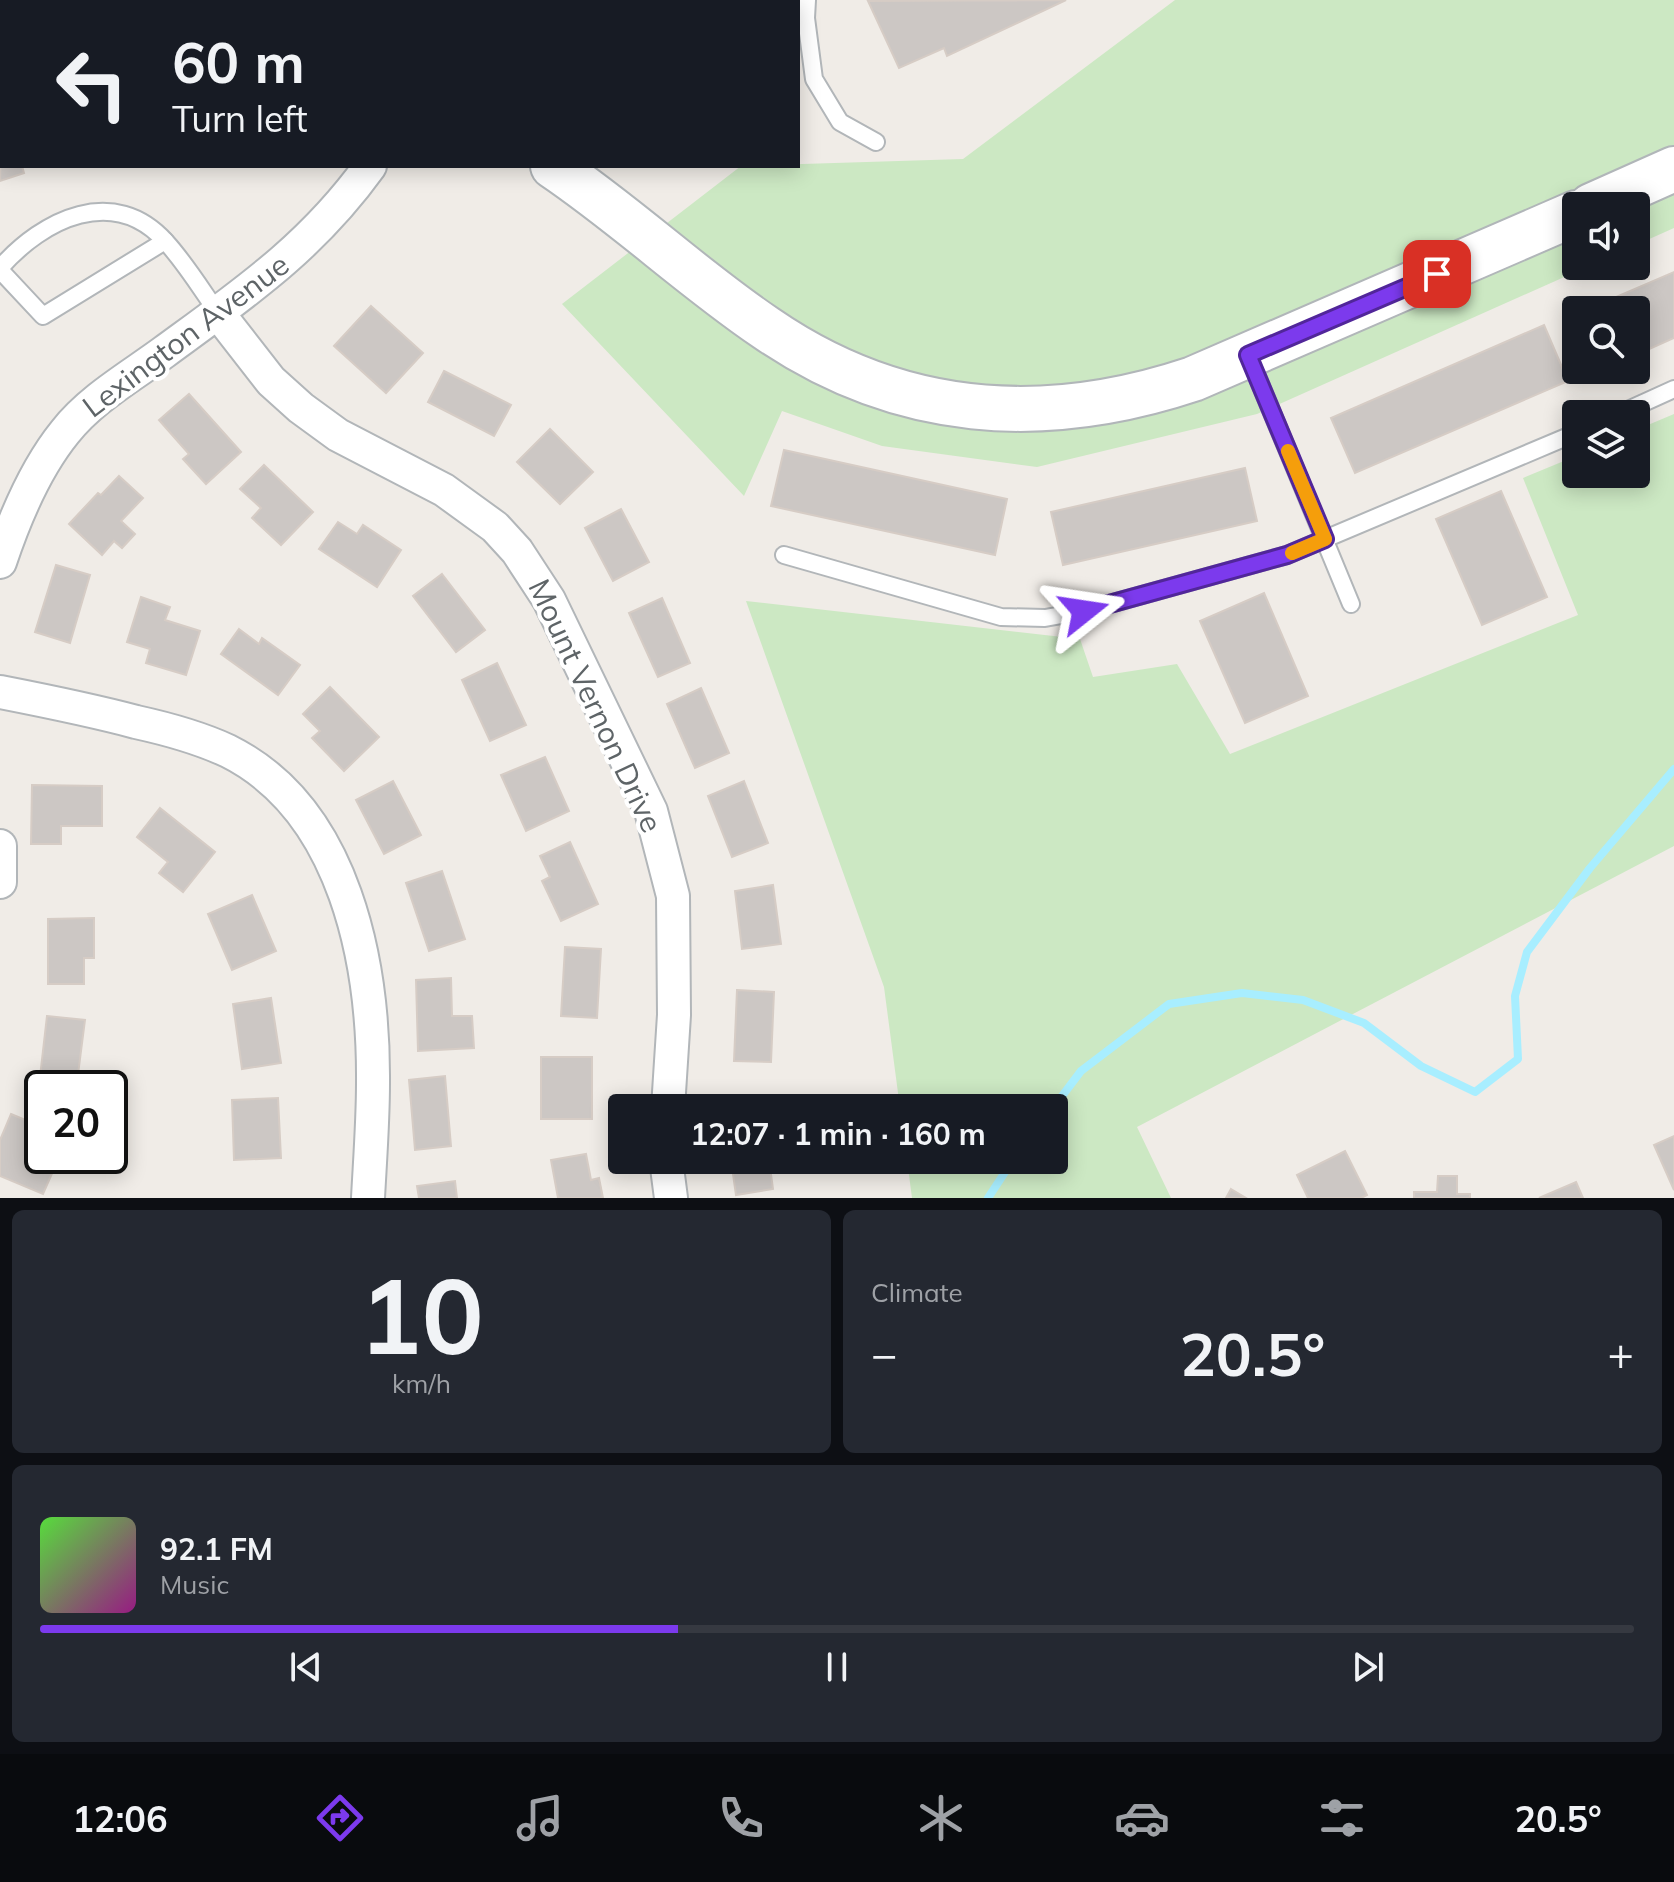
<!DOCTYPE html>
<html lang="en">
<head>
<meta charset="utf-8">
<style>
	body { margin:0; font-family:Mulish,sans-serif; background:#242831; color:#f1f3f6; height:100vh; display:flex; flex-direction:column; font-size:30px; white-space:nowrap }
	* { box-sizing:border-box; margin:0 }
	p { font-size:26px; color:#9ea1a6 }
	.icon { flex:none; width:44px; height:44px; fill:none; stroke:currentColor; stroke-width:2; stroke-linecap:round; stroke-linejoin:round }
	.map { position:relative; height:1198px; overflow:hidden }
	.drawer { display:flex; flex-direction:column; gap:12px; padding:12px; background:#0d0f14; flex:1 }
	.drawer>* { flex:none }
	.banner { position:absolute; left:0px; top:0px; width:800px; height:168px; box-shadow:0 4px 20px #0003; background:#171b24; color:#f1f3f6; overflow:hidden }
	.tools { position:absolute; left:1562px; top:192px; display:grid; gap:16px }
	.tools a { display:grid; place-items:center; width:88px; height:88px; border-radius:8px; background:#171b24; box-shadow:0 4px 20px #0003; font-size:40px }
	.speed { position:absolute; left:24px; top:1070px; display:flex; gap:16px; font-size:40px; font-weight:700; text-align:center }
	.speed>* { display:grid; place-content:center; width:104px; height:104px; border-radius:50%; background:#171b24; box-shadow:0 4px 20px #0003; line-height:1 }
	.speed .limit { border:4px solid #111; border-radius:12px; background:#fff; color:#111 }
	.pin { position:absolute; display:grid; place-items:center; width:68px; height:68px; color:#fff; margin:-34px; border-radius:16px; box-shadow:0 4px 12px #0006 }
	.me { position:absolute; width:88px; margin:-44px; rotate:75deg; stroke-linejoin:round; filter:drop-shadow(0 0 6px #0008) }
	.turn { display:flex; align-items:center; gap:28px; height:168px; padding:0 40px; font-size:36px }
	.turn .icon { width:104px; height:104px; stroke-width:2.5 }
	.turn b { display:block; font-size:56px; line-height:68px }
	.big { font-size:60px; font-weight:700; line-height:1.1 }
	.drawer .card { flex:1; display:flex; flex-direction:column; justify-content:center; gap:12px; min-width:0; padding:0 28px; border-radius:12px; background:#242831 }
	.drawer .dial { align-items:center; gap:0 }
	.dial b { font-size:104px; line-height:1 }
	.song { display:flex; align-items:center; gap:24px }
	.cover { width:96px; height:96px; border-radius:12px; background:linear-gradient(135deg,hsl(110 70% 55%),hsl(310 70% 35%)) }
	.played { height:8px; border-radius:4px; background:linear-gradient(90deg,#7c3aed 40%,#363941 40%) }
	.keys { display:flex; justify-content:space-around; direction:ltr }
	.heat { display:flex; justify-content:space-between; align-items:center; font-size:44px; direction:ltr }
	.drawer .tiles { flex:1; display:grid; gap:12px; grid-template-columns:1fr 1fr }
	.card:last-child { grid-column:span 2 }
	.trip { position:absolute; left:608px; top:1094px; width:460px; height:80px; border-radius:8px; background:#171b24; box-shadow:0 4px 20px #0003; font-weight:700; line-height:80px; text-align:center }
	.menu { display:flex; height:128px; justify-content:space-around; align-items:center; background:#090b0e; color:#9ea1a6 }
	.menu .icon { width:56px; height:56px }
	.menu .current { color:#7c3aed }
	.menu b { font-size:36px; color:#f1f3f6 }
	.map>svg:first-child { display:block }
	.green { fill:#cce8c3 }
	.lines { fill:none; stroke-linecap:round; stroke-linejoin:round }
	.stream { stroke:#a8eeff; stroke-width:8 }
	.building { fill:#ccc7c4; stroke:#d6ccc5; stroke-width:2 }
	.lane-casing { stroke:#b2b6b9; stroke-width:20 }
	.street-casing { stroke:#b2b6b9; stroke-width:36 }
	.secondary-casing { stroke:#b1b6b9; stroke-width:48 }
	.lane { stroke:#fff; stroke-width:16 }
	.street { stroke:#fff; stroke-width:32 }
	.secondary { stroke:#fff; stroke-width:44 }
	.route-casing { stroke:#51269a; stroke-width:20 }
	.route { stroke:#7c3aed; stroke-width:14 }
	.slow { stroke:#f59e0b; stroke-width:14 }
	.labels { text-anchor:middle; stroke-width:8; stroke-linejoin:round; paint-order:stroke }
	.street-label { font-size:30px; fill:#5e6467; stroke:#fff }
</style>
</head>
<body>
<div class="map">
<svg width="1674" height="1198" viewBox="0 0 1674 1198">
	<rect width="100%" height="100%" fill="#f0ece7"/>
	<g class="green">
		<polygon points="1175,0 1674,0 1674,228 1636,245 1636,206 1576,206 1576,266 1589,266 1257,414 1037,467 882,446 782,411 744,496 562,304 741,166 963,159"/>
		<polygon points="1674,414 1674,846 1137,1127 1171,1198 912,1198 907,1160 1054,1160 1054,1108 900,1108 884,987 746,601 1080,639 1093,677 1177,664 1230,754 1578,615 1523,478 1576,456 1576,474 1636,474 1636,430"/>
	</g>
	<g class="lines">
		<g class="stream">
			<polyline points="1053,1108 1081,1071 1169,1004 1242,993 1303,1000 1364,1023 1421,1066 1475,1092 1518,1059 1515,996 1527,952 1590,868 1674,769"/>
			<polyline points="988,1198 1013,1160"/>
		</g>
	</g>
	<g class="building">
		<polygon points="1066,0 947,56 944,48 899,68 868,1"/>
		<polygon points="0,41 2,41 0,98"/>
		<polygon points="2,116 2,166 22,166 24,173 0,181"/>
		<polygon points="1674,272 1674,338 1636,355 1636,310 1586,310"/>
		<polygon points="371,306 423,353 386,393 334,346"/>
		<polygon points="1544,325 1568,381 1355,473 1331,418"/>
		<polygon points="444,371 511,405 494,436 428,402"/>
		<polygon points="189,394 241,452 206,484 183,459 189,454 159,420"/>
		<polygon points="550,429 593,472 560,504 517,462"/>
		<polygon points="784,450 1007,499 995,555 771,506"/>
		<polygon points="264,465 313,512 281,545 252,518 261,508 240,489"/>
		<polygon points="1245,468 1257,521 1063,565 1051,512"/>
		<polygon points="119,476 143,498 121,521 135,534 122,548 114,541 102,555 69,524 98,493 101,495"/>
		<polygon points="1501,491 1547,597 1482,625 1436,519"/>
		<polygon points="621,509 649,562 613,581 585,528"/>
		<polygon points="338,522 357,534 363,525 401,550 377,587 319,549"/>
		<polygon points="56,565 90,575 70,643 35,632"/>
		<polygon points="442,574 485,630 456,652 413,596"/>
		<polygon points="1264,593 1308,696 1245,723 1200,621"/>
		<polygon points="141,597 170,607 165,620 200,631 186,675 146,663 150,649 127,642"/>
		<polygon points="662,598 690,663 658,677 629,613"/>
		<polygon points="239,629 259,644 262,638 300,665 278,695 221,654"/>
		<polygon points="497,663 526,725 490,741 462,680"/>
		<polygon points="330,687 379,737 344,771 312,738 320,731 303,714"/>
		<polygon points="701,688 729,753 695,768 667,704"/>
		<polygon points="545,757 569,811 526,831 501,775"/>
		<polygon points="393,781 421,835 384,854 356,800"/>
		<polygon points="744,781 768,843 732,857 708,796"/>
		<polygon points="32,785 102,786 102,826 61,826 61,844 31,844"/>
		<polygon points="160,808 215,852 183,892 159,873 168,862 137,837"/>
		<polygon points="570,842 598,904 561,921 542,881 550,877 540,856"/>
		<polygon points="442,871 465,939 429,951 406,883"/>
		<polygon points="773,885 781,944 742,949 735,891"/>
		<polygon points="252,895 276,951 232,970 208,914"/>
		<polygon points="94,918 94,958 84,958 84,984 48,984 48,919"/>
		<polygon points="565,947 601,949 597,1018 561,1016"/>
		<polygon points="451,978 452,1016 472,1016 474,1048 418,1051 416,980"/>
		<polygon points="737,990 774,992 771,1062 734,1061"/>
		<polygon points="271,998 281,1063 242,1069 233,1004"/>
		<polygon points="47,1016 85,1020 77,1082 40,1077"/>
		<rect x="541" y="1057" width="51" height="62"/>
		<polygon points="445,1076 451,1146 415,1150 409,1080"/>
		<polygon points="278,1098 281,1158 234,1160 232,1100"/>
		<polygon points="11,1114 42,1127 44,1156 41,1163 54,1169 43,1194 0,1176 0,1140"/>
		<polygon points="1674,1136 1674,1190 1654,1145"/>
		<polygon points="1345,1151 1367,1195 1361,1198 1308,1198 1297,1175"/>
		<polygon points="586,1154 591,1180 599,1178 603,1198 558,1198 551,1160"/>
		<polygon points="731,1160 769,1160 773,1189 736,1195"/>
		<polygon points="1438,1176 1457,1176 1457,1194 1470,1194 1470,1198 1414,1198 1414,1192 1437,1192"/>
		<polygon points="455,1181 457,1198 419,1198 417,1186"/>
		<polygon points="1576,1182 1583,1198 1539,1198"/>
		<polygon points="1231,1189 1246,1198 1226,1198"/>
	</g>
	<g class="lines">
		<defs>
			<g id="lane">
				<polyline points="807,0 806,18 814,79 840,122 876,142"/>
				<polyline points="437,2 437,0"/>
				<polyline points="480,2 482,0"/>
				<path d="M0,268c43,-49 114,-84 166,-26 20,22 35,47 52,71"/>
				<polyline points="0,270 43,316 165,241"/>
				<polyline points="1249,357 1351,604"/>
				<polyline points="1619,414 1674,389"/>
				<polyline points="784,555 1001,617 1045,618 1084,611 1287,555 1576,433"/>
			</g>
			<g id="street">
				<polyline points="218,313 271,381 301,408 338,435 444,490 495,527 517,551 549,600 651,811 673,896 674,1015 668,1108"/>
				<path d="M0,562c15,-45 35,-93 65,-130 26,-33 65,-55 99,-80 79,-58 147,-104 206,-186"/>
				<path d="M0,692c46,9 91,18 136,30 32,7 62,15 92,29 118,59 146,213 145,332 0,38 -3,77 -5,115"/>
				<polyline points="0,846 0,882"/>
				<polyline points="666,1160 671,1198"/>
			</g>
			<g id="secondary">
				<polyline points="230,0 234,2"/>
				<path d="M553,166c74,50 139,112 213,162 132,91 277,101 427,51l383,-166"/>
				<polyline points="1591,206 1674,169"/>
			</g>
		</defs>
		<use href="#lane" class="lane-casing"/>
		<use href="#street" class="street-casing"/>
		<use href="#secondary" class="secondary-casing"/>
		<use href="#lane" class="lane"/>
		<use href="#street" class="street"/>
		<use href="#secondary" class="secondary"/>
	</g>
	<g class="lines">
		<defs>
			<polyline id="route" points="1084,611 1287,555 1325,539 1248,355 1437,274"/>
		</defs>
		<use href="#route" class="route-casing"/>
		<use href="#route" class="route"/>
		<polyline class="slow" points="1288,451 1325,539 1292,553"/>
	</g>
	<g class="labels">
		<g class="street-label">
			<text transform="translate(186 336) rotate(-37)" y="10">Lexington Avenue</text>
			<text transform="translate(595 706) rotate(65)" y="10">Mount Vernon Drive</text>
		</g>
	</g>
</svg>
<div class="tools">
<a><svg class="icon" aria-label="sound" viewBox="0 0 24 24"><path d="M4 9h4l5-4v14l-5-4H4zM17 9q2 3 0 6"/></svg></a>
<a><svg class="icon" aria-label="search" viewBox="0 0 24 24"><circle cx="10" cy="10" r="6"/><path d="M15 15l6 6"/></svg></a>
<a><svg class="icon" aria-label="layers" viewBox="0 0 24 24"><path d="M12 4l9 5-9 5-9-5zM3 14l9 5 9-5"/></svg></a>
</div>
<div class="speed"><div class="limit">20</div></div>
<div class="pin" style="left:1437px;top:274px;background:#d93025"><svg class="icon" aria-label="arrive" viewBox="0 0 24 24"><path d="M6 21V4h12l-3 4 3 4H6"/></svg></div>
<svg class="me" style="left:1084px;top:611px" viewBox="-20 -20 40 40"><path d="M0-17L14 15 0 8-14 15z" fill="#7c3aed" stroke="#fff" stroke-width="4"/></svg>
<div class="trip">12:07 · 1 min · 160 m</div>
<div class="banner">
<div class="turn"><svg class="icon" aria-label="left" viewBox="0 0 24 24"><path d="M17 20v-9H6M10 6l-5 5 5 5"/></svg><div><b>60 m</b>Turn left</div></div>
</div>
</div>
<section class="drawer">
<div class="tiles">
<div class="card dial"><b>10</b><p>km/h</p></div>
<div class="card"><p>Climate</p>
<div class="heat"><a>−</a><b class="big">20.5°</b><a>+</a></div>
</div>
<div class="card">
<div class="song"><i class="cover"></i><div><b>92.1 FM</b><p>Music</p></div></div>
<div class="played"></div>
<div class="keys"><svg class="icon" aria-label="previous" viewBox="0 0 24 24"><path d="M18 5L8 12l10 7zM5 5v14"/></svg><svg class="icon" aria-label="pause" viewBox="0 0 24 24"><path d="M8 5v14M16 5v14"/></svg><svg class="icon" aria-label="next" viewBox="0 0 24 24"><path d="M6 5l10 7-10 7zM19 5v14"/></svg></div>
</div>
</div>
</section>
<nav class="menu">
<b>12:06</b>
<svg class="icon current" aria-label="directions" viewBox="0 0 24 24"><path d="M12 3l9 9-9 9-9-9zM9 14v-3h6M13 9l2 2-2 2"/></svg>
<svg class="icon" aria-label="music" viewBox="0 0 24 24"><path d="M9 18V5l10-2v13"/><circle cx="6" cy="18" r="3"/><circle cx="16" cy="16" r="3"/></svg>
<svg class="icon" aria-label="phone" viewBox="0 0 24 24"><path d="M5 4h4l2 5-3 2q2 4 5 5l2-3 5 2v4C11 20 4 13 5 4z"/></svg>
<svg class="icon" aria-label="climate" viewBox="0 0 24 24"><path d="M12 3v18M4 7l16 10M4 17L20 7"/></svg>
<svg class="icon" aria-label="car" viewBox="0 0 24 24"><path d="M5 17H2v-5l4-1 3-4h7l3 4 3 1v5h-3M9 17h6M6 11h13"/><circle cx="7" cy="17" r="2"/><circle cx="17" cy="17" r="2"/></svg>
<svg class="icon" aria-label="filters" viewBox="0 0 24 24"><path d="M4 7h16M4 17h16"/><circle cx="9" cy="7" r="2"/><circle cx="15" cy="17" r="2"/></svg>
<b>20.5°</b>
</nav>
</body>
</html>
